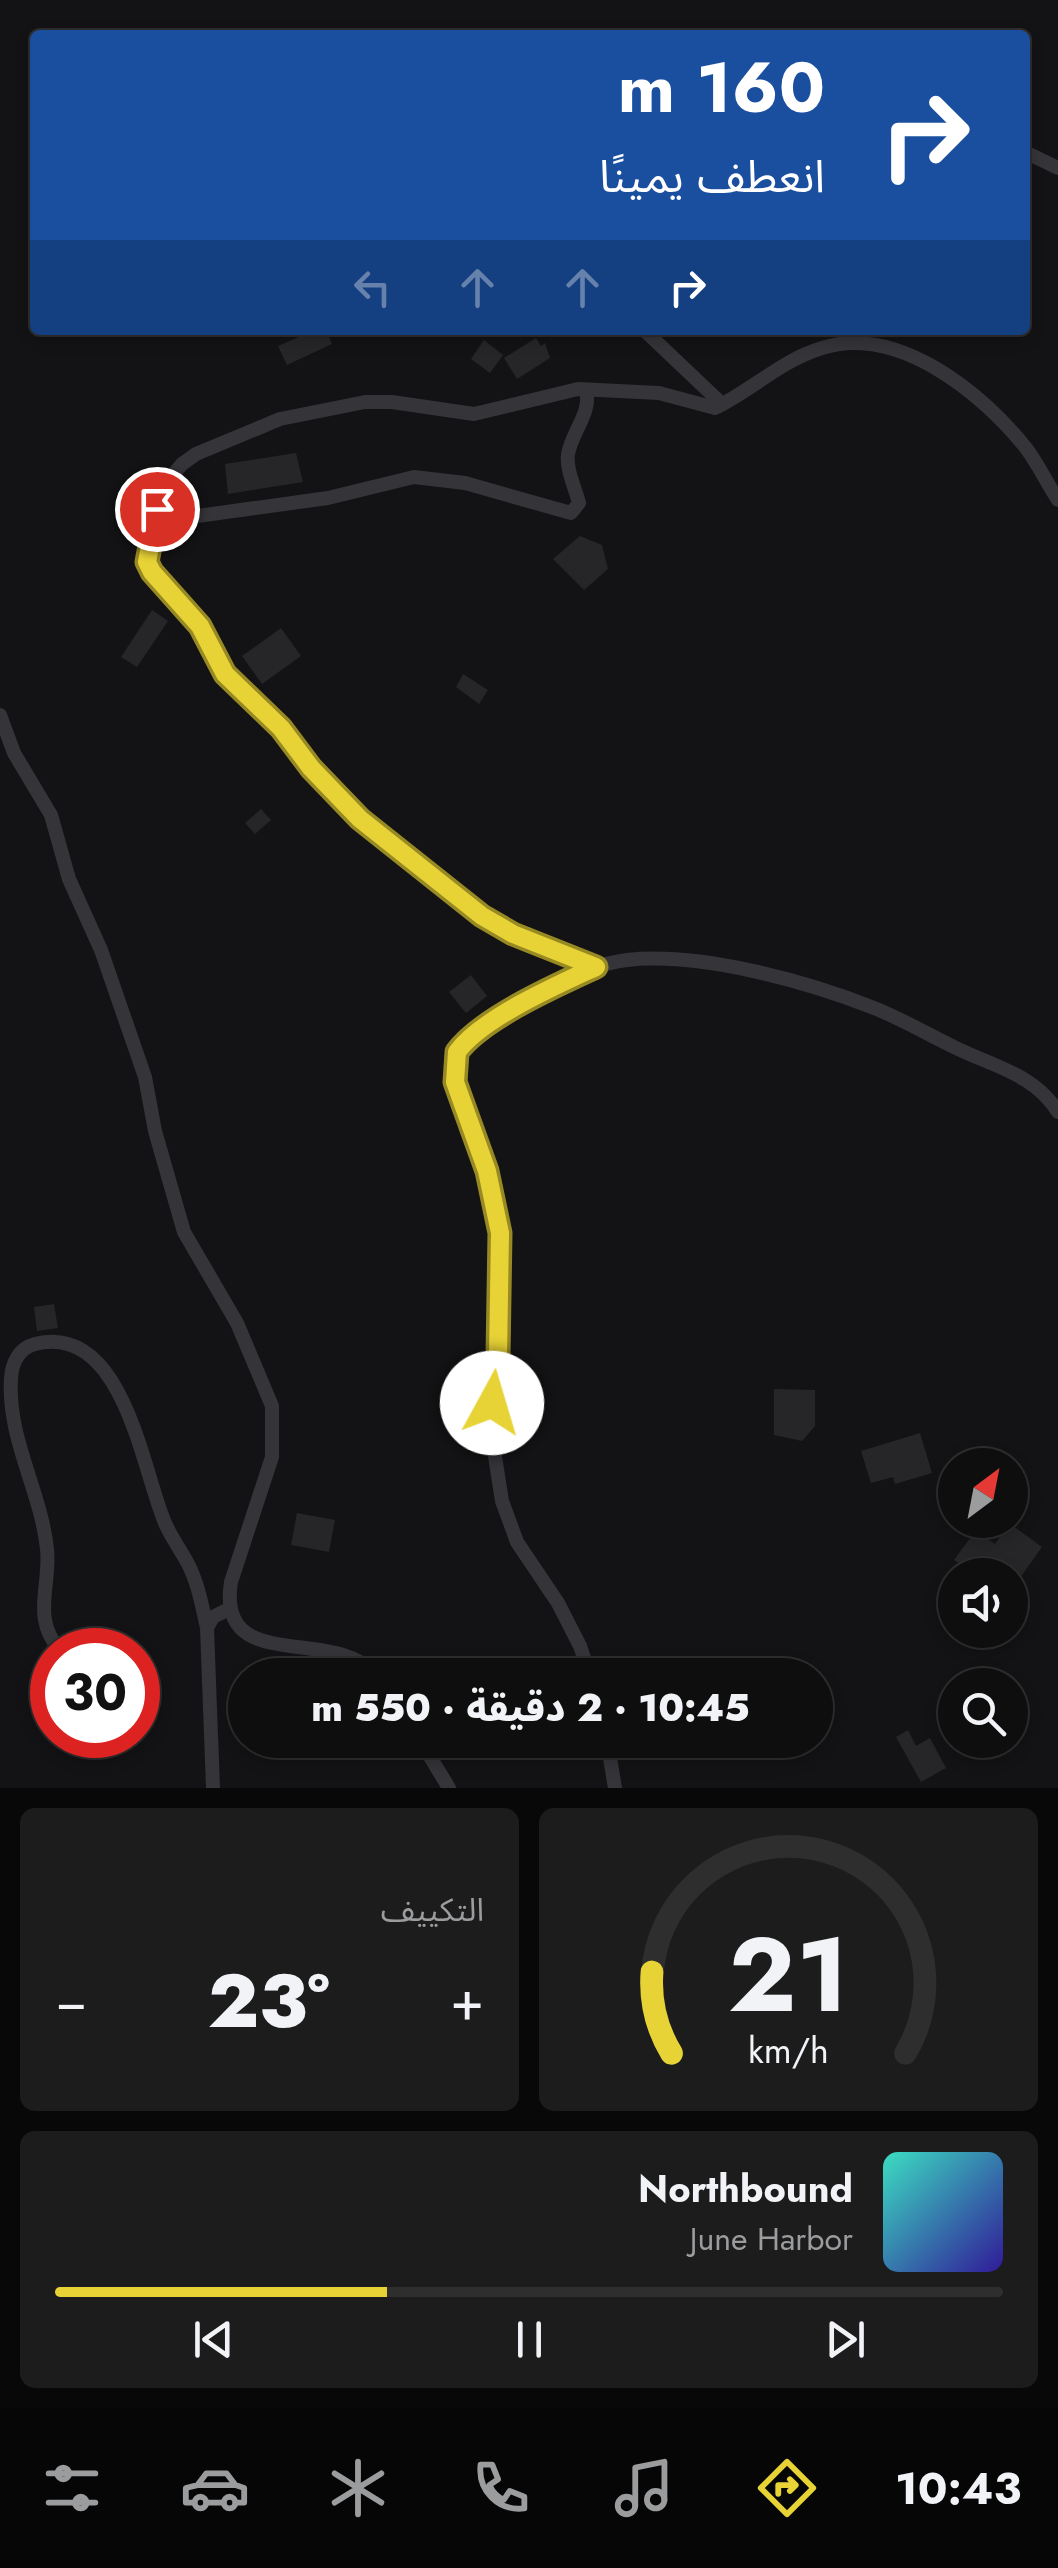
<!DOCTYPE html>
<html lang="ar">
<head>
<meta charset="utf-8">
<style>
	body { margin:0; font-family:Jost,"Noto Sans Arabic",sans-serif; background:#1c1c1d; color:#f1f3f6; direction:rtl; height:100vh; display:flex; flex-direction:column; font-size:38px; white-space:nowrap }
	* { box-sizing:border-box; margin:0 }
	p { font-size:32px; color:#9b9c9e }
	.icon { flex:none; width:55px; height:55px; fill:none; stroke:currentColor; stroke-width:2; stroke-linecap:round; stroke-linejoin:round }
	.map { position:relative; height:1788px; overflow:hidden; direction:ltr }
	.sheet { display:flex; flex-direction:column; gap:20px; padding:20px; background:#080808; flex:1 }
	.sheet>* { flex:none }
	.top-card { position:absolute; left:30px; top:30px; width:1000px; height:305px; border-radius:10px; box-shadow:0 5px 15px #0003,0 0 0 2px #2e2e2f; direction:rtl; background:#1a4fa0; color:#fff; overflow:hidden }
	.needle { width:65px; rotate:32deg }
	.fabs { position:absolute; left:938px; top:1448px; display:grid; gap:20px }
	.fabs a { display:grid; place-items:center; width:90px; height:90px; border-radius:50%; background:#0e0e0f; box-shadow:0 5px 15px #0003,0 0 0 2px #2e2e2f; font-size:50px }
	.speed { position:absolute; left:30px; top:1628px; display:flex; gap:20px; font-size:50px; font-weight:700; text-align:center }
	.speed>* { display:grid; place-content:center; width:130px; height:130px; border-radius:50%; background:#0e0e0f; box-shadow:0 5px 15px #0003,0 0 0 2px #2e2e2f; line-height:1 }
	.speed .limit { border:15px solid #d22; background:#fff; color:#111 }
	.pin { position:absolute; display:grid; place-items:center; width:85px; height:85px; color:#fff; margin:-42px; border:5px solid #fff; border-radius:50%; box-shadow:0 2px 10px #0007 }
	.me { position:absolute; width:110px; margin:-55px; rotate:6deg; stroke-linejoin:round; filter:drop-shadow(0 0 8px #0008) }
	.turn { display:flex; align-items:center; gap:35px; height:210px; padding:0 40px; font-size:45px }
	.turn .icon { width:130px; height:130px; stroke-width:2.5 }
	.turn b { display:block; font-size:70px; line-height:85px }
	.lanes { display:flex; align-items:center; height:95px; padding:0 40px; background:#0003; justify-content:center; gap:50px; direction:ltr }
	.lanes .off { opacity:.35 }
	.big { font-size:75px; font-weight:800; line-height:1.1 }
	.sheet .widget { flex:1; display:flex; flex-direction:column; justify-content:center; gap:15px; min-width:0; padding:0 35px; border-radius:15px; background:#1c1c1d }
	.sheet .dial { align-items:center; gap:0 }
	.dial svg { height:260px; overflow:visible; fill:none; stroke:#2e2e2f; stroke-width:7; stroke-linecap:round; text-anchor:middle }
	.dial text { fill:#f1f3f6; stroke:none }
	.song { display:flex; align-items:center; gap:30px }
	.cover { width:120px; height:120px; border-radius:15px; background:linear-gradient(135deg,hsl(170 70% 55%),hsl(250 70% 35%)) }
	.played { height:10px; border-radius:5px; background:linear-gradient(90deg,#e8d336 35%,#2e2e2f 35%) }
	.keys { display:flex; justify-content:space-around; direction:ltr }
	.heat { display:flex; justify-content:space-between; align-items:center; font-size:55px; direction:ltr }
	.sheet .tiles { flex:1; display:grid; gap:20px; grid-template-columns:1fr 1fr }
	.widget:last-child { grid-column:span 2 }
	.trip { position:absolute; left:228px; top:1658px; width:605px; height:100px; border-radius:50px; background:#0e0e0f; box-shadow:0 5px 15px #0003,0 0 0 2px #2e2e2f; font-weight:800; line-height:100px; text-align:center; direction:rtl }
	.menu { display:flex; height:160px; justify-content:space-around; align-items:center; background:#060606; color:#9b9c9e }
	.menu .icon { width:70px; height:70px }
	.menu .current { color:#e8d336 }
	.menu b { font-size:45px; color:#f1f3f6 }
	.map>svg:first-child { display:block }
	.building { fill:#262528 }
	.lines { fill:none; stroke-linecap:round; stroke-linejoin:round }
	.minor { stroke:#343439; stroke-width:14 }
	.route-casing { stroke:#978923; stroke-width:25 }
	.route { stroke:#e8d336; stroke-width:18 }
</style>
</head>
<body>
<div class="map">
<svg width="1058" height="1788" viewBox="0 0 1058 1788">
	<rect width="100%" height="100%" fill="#131214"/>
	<g class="building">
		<polygon points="315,330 326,330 332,344 287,365 278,346"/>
		<polygon points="536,338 541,346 545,343 550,358 517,379 504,358"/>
		<polygon points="484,340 503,355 490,373 471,359"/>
		<polygon points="296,453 303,482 228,494 225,464"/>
		<polygon points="580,536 602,545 608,569 584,590 553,559"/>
		<polygon points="152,610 168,621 137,667 121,657"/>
		<polygon points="281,628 301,656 262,684 242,656"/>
		<polygon points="463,674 488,690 479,704 456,687"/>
		<polygon points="261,809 271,820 255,834 245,823"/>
		<polygon points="471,975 487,996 466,1013 449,992"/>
		<polygon points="54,1304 58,1328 37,1331 34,1307"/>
		<polygon points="774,1389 815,1390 815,1426 802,1441 774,1435"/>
		<polygon points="920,1433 932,1473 895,1484 893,1477 871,1483 861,1451"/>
		<polygon points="297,1513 335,1520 329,1552 291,1545"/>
		<polygon points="1009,1523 1042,1547 1010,1592 1010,1575 976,1575 954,1560 976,1530 995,1544"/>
		<polygon points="908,1730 916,1746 930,1738 946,1768 921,1782 896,1737"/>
	</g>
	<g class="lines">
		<g class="minor">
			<polyline points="1025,152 1058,168"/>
			<polyline points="644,330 722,404"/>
			<path d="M154,522l174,-24 86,-21 51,6 106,30 8,-10c-4,-16 -13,-33 -11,-49 4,-23 24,-41 18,-64"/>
			<path d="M0,715l14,38 37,62 18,64 32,71 44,127 10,54 29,101 53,91 35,83v51l-41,125c-15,94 104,43 145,93"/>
			<path d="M596,967l-83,-33 -31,-18 -122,-97 -49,-51 -30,-40 -56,-53 -25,-49 -38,-42 -15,-22 10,-53 14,-32 11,-13 14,-10 84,-35 85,-17h27l82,12 104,-25 81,4 56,15c37,-18 67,-48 107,-60 76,-24 160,45 204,100 12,16 21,35 32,52"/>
			<path d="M60,1650c-29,-32 -9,-64 -13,-101 -6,-58 -40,-111 -36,-171 1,-15 8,-30 24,-34 88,-22 107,125 130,179 6,14 15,26 22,39 11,20 15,44 20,66"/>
			<path d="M590,1675l-10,-29 -22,-43 -41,-61 -15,-41 -11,-70 7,-75 2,-123 -13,-62 -32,-89 2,-30 7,-10c42,-31 111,-76 163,-82 73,-8 179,21 247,48 28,11 55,27 82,40 39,19 78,26 102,64"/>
			<polyline points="420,1740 449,1788"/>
			<polyline points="607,1740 615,1788"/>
			<polyline points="213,1788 207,1628 213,1617 229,1609"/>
		</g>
	</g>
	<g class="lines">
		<defs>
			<path id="route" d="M157,509l-10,53 5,10 48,54 25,48 56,54 30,40 49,51 122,97 31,18 83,33c-39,18 -114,51 -139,85l-2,30 32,89 13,62 -2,123 -6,47"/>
		</defs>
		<use href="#route" class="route-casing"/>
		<use href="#route" class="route"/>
	</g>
</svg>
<div class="fabs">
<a><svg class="needle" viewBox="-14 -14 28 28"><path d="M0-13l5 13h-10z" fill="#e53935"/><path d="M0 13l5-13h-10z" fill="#9b9c9e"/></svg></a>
<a><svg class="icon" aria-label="sound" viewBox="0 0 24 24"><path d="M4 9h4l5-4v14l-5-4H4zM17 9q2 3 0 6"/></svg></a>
<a><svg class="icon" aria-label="search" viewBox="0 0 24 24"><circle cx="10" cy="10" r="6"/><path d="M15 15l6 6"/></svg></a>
</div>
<div class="speed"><div class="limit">30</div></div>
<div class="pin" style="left:157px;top:509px;background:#d93025"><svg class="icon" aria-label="arrive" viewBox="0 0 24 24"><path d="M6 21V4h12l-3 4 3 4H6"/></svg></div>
<svg class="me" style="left:492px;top:1403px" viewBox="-20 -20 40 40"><circle r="19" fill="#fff"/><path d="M0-13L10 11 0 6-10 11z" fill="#e8d336"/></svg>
<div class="trip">10:45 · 2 دقيقة · 550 m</div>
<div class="top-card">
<div class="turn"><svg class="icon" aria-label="right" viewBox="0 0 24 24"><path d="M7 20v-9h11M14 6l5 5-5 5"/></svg><div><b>160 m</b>انعطف يمينًا</div></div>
<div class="lanes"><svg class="icon off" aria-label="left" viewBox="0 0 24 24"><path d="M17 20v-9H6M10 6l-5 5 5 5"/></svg><svg class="icon off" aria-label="ahead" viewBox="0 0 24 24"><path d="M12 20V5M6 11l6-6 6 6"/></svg><svg class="icon off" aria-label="ahead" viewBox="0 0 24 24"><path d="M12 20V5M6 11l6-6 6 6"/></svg><svg class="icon" aria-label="right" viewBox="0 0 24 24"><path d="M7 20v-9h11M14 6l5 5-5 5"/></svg></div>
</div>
</div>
<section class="sheet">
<div class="tiles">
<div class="widget dial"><svg viewBox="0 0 100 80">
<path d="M14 69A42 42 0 1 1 86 69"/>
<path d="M14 69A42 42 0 0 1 8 44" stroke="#e8d336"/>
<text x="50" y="56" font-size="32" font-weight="700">21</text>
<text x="50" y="72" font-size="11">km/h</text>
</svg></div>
<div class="widget"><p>التكييف</p>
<div class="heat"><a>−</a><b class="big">23°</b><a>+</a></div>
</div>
<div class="widget">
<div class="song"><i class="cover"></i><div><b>Northbound</b><p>June Harbor</p></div></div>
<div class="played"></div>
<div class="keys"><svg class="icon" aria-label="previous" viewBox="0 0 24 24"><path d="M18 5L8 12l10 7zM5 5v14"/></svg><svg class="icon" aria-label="pause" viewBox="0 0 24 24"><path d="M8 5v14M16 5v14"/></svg><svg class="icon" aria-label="next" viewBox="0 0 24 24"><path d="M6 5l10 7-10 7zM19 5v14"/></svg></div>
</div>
</div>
</section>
<nav class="menu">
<b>10:43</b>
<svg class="icon current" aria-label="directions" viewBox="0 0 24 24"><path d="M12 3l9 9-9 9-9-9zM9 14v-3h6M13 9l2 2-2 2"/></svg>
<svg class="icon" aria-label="music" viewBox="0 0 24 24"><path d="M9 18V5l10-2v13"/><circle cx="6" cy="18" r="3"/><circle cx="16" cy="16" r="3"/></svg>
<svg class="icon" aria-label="phone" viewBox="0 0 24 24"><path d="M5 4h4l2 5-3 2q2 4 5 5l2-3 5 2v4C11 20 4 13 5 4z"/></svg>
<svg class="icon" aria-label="climate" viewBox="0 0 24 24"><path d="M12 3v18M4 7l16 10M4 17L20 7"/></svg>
<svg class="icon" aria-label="car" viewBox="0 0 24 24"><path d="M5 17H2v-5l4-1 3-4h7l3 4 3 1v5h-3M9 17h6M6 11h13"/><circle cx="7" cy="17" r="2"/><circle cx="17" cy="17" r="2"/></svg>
<svg class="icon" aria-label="filters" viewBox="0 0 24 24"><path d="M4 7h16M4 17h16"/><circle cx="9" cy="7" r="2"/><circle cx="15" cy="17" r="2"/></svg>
</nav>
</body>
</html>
